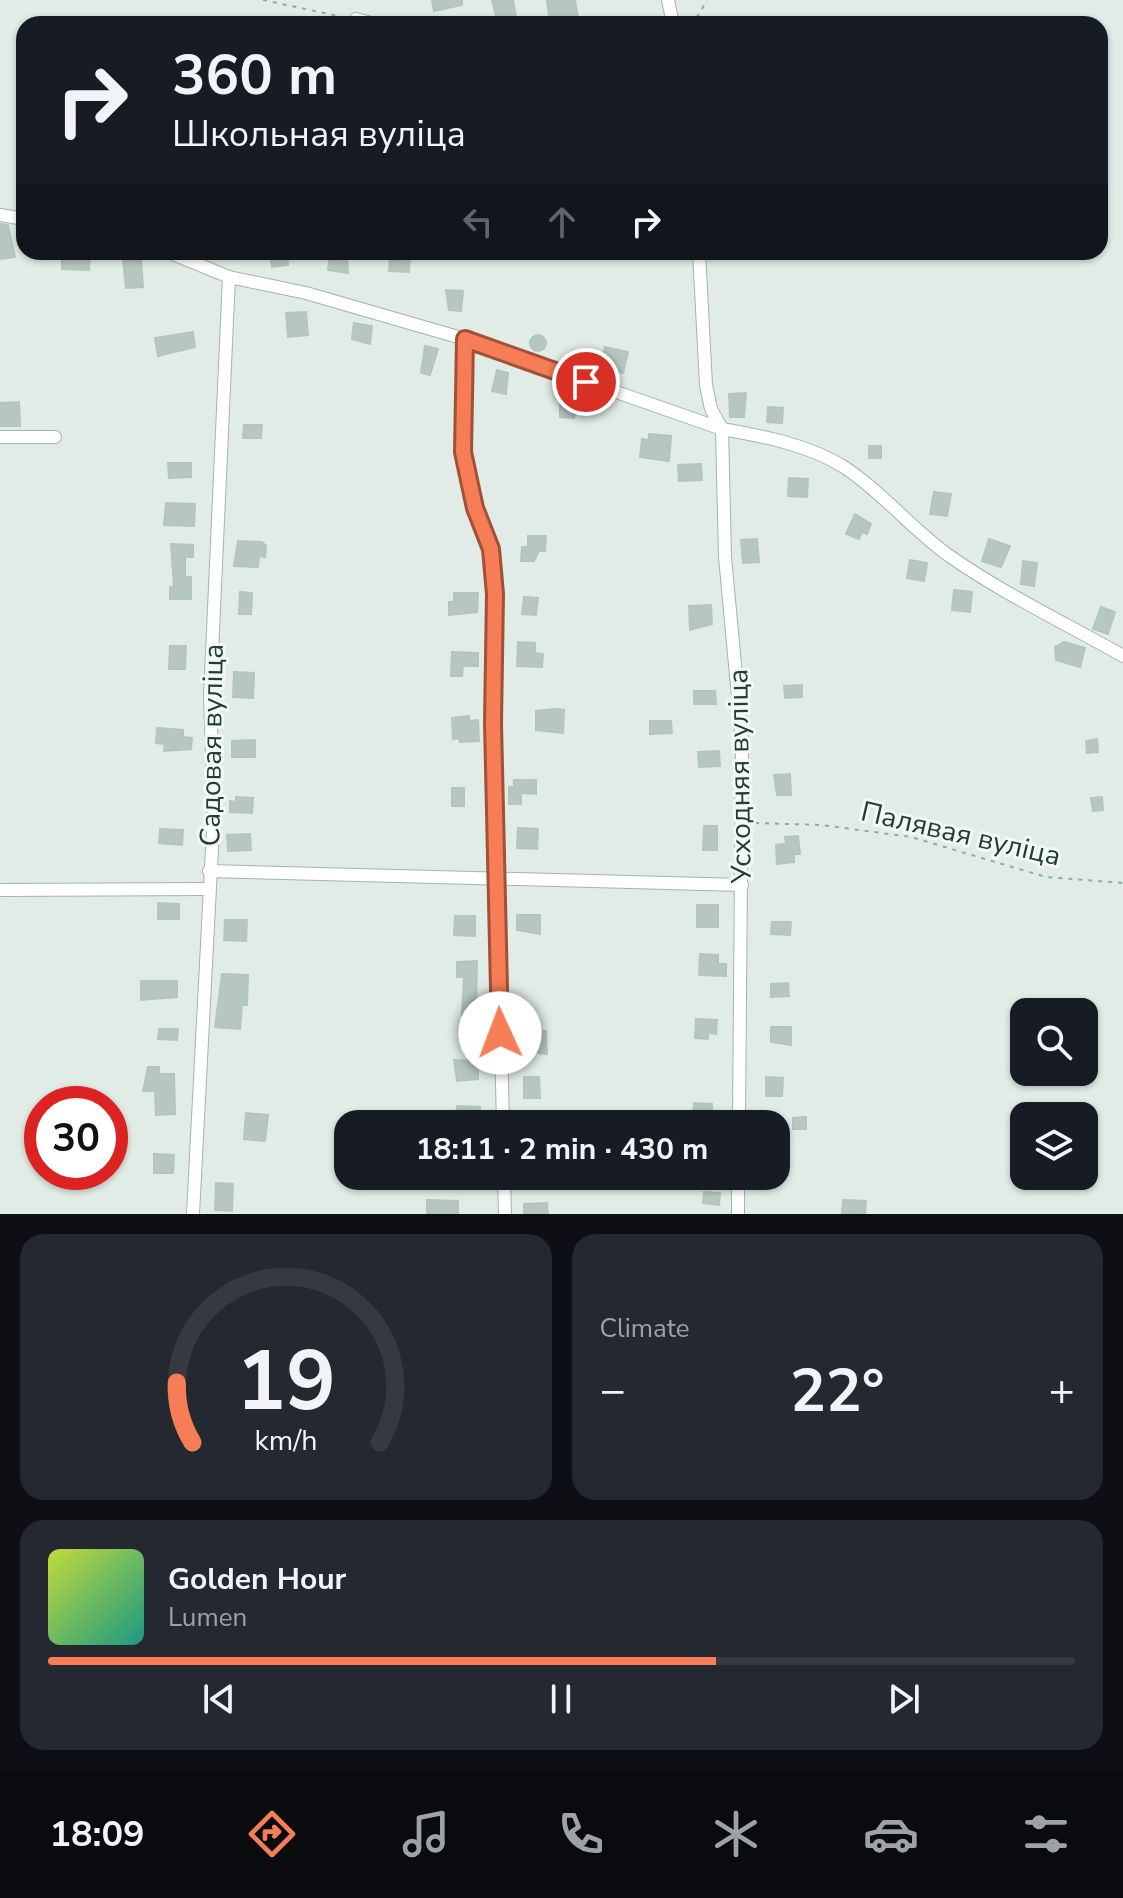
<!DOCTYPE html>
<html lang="en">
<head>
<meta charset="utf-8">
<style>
	body { margin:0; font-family:"Nunito Sans",sans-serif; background:#242831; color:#f1f3f6; height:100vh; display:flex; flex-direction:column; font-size:30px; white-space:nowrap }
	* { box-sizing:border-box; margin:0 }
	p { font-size:26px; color:#9ea1a6 }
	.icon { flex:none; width:44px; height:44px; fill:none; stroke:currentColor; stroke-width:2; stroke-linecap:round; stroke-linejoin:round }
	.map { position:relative; height:1214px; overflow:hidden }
	.details { display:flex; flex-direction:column; gap:20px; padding:20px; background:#0d0f14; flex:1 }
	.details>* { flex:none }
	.guide { position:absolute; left:16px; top:16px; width:1092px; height:244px; border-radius:24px; box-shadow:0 2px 6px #0004; background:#171b24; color:#f1f3f6; overflow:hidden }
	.tools { position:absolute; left:1010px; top:998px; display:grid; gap:16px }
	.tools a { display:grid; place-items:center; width:88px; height:88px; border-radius:16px; background:#171b24; box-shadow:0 2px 6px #0004; font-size:40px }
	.speed { position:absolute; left:24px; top:1086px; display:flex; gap:16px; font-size:40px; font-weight:700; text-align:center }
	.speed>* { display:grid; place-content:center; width:104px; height:104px; border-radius:50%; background:#171b24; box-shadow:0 2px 6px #0004; line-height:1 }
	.speed .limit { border:12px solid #d22; background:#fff; color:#111 }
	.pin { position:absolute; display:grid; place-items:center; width:68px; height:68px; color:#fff; margin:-34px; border:4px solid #fff; border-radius:50%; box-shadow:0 2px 8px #0007 }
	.me { position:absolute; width:88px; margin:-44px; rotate:358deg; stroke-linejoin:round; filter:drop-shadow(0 0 6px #0008) }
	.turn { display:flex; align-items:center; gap:28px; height:168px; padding:0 24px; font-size:36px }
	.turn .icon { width:104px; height:104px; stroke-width:2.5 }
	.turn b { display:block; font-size:56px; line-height:68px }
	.lanes { display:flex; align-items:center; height:76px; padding:0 24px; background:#0003; justify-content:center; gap:40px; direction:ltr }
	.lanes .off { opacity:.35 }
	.big { font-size:60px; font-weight:700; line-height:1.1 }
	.details .card { flex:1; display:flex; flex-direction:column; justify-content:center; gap:12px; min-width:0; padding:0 28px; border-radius:24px; background:#242831 }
	.details .dial { align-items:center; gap:0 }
	.dial svg { height:208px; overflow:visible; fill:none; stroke:#363941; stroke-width:7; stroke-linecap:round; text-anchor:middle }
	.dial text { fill:#f1f3f6; stroke:none }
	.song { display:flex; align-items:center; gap:24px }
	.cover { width:96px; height:96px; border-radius:12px; background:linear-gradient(135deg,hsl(70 70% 55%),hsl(170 70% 35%)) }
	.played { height:8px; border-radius:4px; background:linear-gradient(90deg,#f67d56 65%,#363941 65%) }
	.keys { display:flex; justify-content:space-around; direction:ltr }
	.heat { display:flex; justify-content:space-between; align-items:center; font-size:44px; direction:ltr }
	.details .tiles { flex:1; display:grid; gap:20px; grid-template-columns:1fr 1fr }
	.card:last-child { grid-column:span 2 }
	.trip { position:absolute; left:334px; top:1110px; width:456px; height:80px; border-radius:24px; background:#171b24; box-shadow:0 2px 6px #0004; font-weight:700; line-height:80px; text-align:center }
	.dock { display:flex; height:128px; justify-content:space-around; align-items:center; background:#090b0e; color:#9ea1a6 }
	.dock .icon { width:56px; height:56px }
	.dock .current { color:#f67d56 }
	.dock b { font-size:36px; color:#f1f3f6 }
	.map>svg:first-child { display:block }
	.building { fill:#b6c7c0; stroke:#b3c6be; stroke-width:2 }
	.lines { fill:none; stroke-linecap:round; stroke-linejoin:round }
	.street-casing { stroke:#a4b4ae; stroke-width:14 }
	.path { stroke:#81b1a2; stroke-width:2; stroke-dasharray:4 6; stroke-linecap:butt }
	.street { stroke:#fff; stroke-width:12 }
	.route-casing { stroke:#a05138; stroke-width:20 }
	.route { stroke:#f67d56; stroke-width:14 }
	.labels { text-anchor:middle; stroke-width:6; stroke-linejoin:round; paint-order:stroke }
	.street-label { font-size:28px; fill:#213d36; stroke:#f2f9f5 }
</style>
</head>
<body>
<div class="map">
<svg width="1123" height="1214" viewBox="0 0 1123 1214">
	<rect width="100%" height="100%" fill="#e1ece7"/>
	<g class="building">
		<polygon points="432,0 462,0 462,5 434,11"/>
		<polygon points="492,0 513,0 516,16 497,20"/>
		<polygon points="547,0 575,0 578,18 550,24"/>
		<polygon points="0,224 8,225 15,257 0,259"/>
		<polygon points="69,252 90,253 89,270 62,269 62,259 69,259"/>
		<polygon points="270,252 287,252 288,265 272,267"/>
		<polygon points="397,254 410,255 409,272 389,271 390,260 397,261"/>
		<polygon points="335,255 347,256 348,273 328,270 330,257"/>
		<polygon points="141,259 143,287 126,288 123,260"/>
		<polygon points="446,290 463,291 461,311 449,310"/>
		<polygon points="306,312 308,335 288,337 286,313"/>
		<polygon points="354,323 372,326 370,344 352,339"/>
		<polygon points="193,332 195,347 158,356 155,338"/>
		<circle cx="538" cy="343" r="8"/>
		<polygon points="425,346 438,349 430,375 421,373"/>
		<polygon points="605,347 628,352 623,373 601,367"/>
		<polygon points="497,370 508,373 506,394 492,391"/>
		<polygon points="560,392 587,395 585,411 575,412 574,418 560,417"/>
		<polygon points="746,393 744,417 730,417 729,394"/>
		<polygon points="19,402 20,426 0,426 0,403"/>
		<polygon points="768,407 783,408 782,423 767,422"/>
		<polygon points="244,425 262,425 261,438 243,438"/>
		<polygon points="649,434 671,436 669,461 640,457 642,439 649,440"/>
		<rect x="869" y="446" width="12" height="12"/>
		<polygon points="168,463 191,463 191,477 169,478"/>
		<polygon points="701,464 702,480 679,481 678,465"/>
		<polygon points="789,478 808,479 807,497 788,496"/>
		<polygon points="934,492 951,494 947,516 930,514"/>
		<polygon points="166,503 195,504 194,526 164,525"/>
		<polygon points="855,514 871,524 867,534 862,532 859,539 846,534"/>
		<polygon points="528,536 546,536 545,551 539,551 534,561 521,561 522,547 528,547"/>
		<polygon points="757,539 759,562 743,563 741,540"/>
		<polygon points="989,539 1010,546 1001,567 982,561"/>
		<polygon points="238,541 262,542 266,546 265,557 259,556 258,567 234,566"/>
		<polygon points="171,544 193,545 193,557 185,557 185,577 191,577 191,599 170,599 170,587 174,587"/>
		<polygon points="910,560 927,563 924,581 907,578"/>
		<polygon points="1023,561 1037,563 1034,586 1021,584"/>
		<polygon points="954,590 972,592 970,612 952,610"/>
		<polygon points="240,592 252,593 251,614 239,614"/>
		<polygon points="454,593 478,593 477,612 449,615 449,602 454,602"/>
		<polygon points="524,597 538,598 536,615 522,614"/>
		<polygon points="711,605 712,624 690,630 689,606"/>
		<polygon points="1101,607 1115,612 1108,634 1093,629"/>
		<polygon points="518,642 535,643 535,653 543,654 542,667 517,666"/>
		<polygon points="1064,642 1085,648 1080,667 1056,660 1055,647"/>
		<polygon points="170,646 186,646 185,669 169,669"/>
		<polygon points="452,652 478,653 478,666 463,666 462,676 451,676"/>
		<polygon points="234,672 254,673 253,698 233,697"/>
		<polygon points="802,685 802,697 785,698 784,686"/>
		<polygon points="694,691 715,691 716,704 694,704"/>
		<polygon points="555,709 564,710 563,733 536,730 536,711"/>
		<polygon points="469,716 469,721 478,720 479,741 460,742 459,738 453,739 452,718"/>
		<polygon points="650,721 671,721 672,733 650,734"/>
		<polygon points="157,728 183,730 183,737 192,738 191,749 164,751 165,744 156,743"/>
		<polygon points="1097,739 1098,752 1087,753 1086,741"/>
		<polygon points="255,740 255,757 232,757 232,741"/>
		<polygon points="719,751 720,766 699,767 698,752"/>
		<polygon points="790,774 791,795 777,795 774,775"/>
		<polygon points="514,780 536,780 536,794 521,793 521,804 509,804 509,787 514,787"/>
		<rect x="452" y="788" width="12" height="18"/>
		<polygon points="236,797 253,798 252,813 230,812 230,801 236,802"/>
		<polygon points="1102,797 1103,810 1093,811 1091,798"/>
		<polygon points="704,826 717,826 717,850 703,850"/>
		<polygon points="518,828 538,829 537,849 517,848"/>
		<polygon points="160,829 183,830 182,845 159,843"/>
		<polygon points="250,834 251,850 228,851 227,835"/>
		<polygon points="798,836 800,854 794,854 794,862 777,864 776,845 786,844 785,837"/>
		<polygon points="158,903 179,904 179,919 158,919"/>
		<rect x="697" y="905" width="21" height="22"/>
		<polygon points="517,915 540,915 540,934 517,930"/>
		<polygon points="455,916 475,916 475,936 454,935"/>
		<polygon points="225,920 247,920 246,941 224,940"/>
		<polygon points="772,922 791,922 790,935 771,934"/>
		<polygon points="700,954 718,955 718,964 726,964 726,976 699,975"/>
		<polygon points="477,961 476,1015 462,1016 464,977 457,977 457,962"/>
		<polygon points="222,974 248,975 247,1005 242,1005 240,1029 215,1027"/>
		<polygon points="141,981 177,981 177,997 141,1000"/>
		<polygon points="788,983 789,996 771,997 771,984"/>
		<polygon points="696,1019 717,1020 716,1034 708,1033 708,1039 695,1038"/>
		<polygon points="771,1027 791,1027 791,1045 771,1042"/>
		<polygon points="159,1029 178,1029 177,1040 158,1039"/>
		<polygon points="519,1031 546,1031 547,1054 519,1050"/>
		<polygon points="454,1060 478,1061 478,1079 457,1081"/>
		<polygon points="148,1067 159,1067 159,1074 174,1074 175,1114 156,1115 155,1091 143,1091"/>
		<polygon points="524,1077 539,1077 540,1098 524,1098"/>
		<polygon points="766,1077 783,1078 782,1096 766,1096"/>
		<polygon points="694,1103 712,1104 712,1115 693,1114"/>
		<polygon points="457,1106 480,1107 480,1123 456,1122"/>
		<polygon points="246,1113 268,1115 265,1141 244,1139"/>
		<polygon points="806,1117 806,1129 793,1129 793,1118"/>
		<polygon points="154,1154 174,1155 173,1173 154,1173"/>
		<polygon points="216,1183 233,1184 232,1211 215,1210"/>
		<polygon points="704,1192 720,1193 719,1205 703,1203"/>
		<polygon points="427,1200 458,1201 458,1214 427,1214"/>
		<polygon points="843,1200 866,1201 865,1214 842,1213"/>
		<polygon points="547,1203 548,1214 524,1214 524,1204"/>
	</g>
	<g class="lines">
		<defs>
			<g id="street">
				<polyline points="668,0 673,24"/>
				<polyline points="356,19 375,24"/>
				<polyline points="0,215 24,219"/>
				<path d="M168,252l61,25 77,16 159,46 257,90c41,7 87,16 122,38 38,25 67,61 104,88 54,38 117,68 175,101"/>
				<polyline points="699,252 706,385 711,409 722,429 725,557 742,740 739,1124"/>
				<polyline points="465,339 463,452 475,508 491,549 495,594 493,723 503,1124"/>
				<polyline points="0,437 55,437"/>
				<polyline points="209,871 742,885"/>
				<polyline points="0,890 209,889"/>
				<polyline points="504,1176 505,1214"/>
				<polyline points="193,1214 214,810 210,697 229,277"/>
				<polyline points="738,1214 738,1176"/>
			</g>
		</defs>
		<use href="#street" class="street-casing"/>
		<g class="path">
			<polyline points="263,0 343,17"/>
			<polyline points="687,21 698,16 707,0"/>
			<polyline points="755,823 822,825 911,837 1046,877 1123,883"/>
		</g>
		<use href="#street" class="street"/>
	</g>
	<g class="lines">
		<defs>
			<polyline id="route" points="500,1033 493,723 495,594 491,549 475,508 463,452 465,339 586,382"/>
		</defs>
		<use href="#route" class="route-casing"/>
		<use href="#route" class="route"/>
	</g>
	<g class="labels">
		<g class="street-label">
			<text transform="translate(211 745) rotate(-89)" y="10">Садовая вуліца</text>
			<text transform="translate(739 776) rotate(-91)" y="10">Усходняя вуліца</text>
			<text transform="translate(961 833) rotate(13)" y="10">Палявая вуліца</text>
		</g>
	</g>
</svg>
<div class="tools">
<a><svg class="icon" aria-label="search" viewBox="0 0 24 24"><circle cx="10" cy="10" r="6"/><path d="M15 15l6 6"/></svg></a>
<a><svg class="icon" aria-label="layers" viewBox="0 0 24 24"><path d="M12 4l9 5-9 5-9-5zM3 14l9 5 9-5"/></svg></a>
</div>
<div class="speed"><div class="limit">30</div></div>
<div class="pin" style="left:586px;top:382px;background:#d93025"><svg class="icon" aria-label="arrive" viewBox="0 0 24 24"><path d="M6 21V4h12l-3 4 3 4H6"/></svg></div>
<svg class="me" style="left:500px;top:1033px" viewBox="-20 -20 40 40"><circle r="19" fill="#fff"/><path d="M0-13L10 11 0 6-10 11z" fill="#f67d56"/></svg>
<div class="trip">18:11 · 2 min · 430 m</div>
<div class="guide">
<div class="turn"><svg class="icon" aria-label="right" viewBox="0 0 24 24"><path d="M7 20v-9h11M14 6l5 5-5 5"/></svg><div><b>360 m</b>Школьная вуліца</div></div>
<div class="lanes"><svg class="icon off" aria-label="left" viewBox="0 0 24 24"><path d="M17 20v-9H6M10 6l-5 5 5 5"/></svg><svg class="icon off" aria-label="ahead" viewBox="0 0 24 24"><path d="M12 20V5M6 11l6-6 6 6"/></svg><svg class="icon" aria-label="right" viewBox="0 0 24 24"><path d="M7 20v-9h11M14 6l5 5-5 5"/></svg></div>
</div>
</div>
<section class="details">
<div class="tiles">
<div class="card dial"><svg viewBox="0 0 100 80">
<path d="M14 69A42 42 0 1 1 86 69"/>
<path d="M14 69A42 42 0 0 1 8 46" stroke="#f67d56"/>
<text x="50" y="56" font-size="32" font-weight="700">19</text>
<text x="50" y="72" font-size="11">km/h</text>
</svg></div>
<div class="card"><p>Climate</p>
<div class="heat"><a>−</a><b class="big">22°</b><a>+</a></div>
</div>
<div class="card">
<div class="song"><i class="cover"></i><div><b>Golden Hour</b><p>Lumen</p></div></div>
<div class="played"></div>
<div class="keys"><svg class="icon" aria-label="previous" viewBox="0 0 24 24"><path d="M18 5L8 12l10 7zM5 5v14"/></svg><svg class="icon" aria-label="pause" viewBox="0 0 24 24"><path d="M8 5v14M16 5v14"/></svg><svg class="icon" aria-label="next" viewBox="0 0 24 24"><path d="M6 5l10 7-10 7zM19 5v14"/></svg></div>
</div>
</div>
</section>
<nav class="dock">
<b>18:09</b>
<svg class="icon current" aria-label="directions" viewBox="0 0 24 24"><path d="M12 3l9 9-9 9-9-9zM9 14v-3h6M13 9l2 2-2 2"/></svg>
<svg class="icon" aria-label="music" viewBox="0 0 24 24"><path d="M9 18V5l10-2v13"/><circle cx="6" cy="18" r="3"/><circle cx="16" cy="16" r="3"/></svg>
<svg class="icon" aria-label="phone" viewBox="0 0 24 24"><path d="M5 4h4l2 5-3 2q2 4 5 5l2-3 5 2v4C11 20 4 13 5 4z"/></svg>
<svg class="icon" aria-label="climate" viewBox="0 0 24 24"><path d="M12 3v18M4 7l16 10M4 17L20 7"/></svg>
<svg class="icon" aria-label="car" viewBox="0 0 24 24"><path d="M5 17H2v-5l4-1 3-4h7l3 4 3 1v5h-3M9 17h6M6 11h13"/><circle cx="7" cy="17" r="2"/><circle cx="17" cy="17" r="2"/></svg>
<svg class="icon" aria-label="filters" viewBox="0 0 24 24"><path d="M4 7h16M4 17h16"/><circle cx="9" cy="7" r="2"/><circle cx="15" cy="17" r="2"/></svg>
</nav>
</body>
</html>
